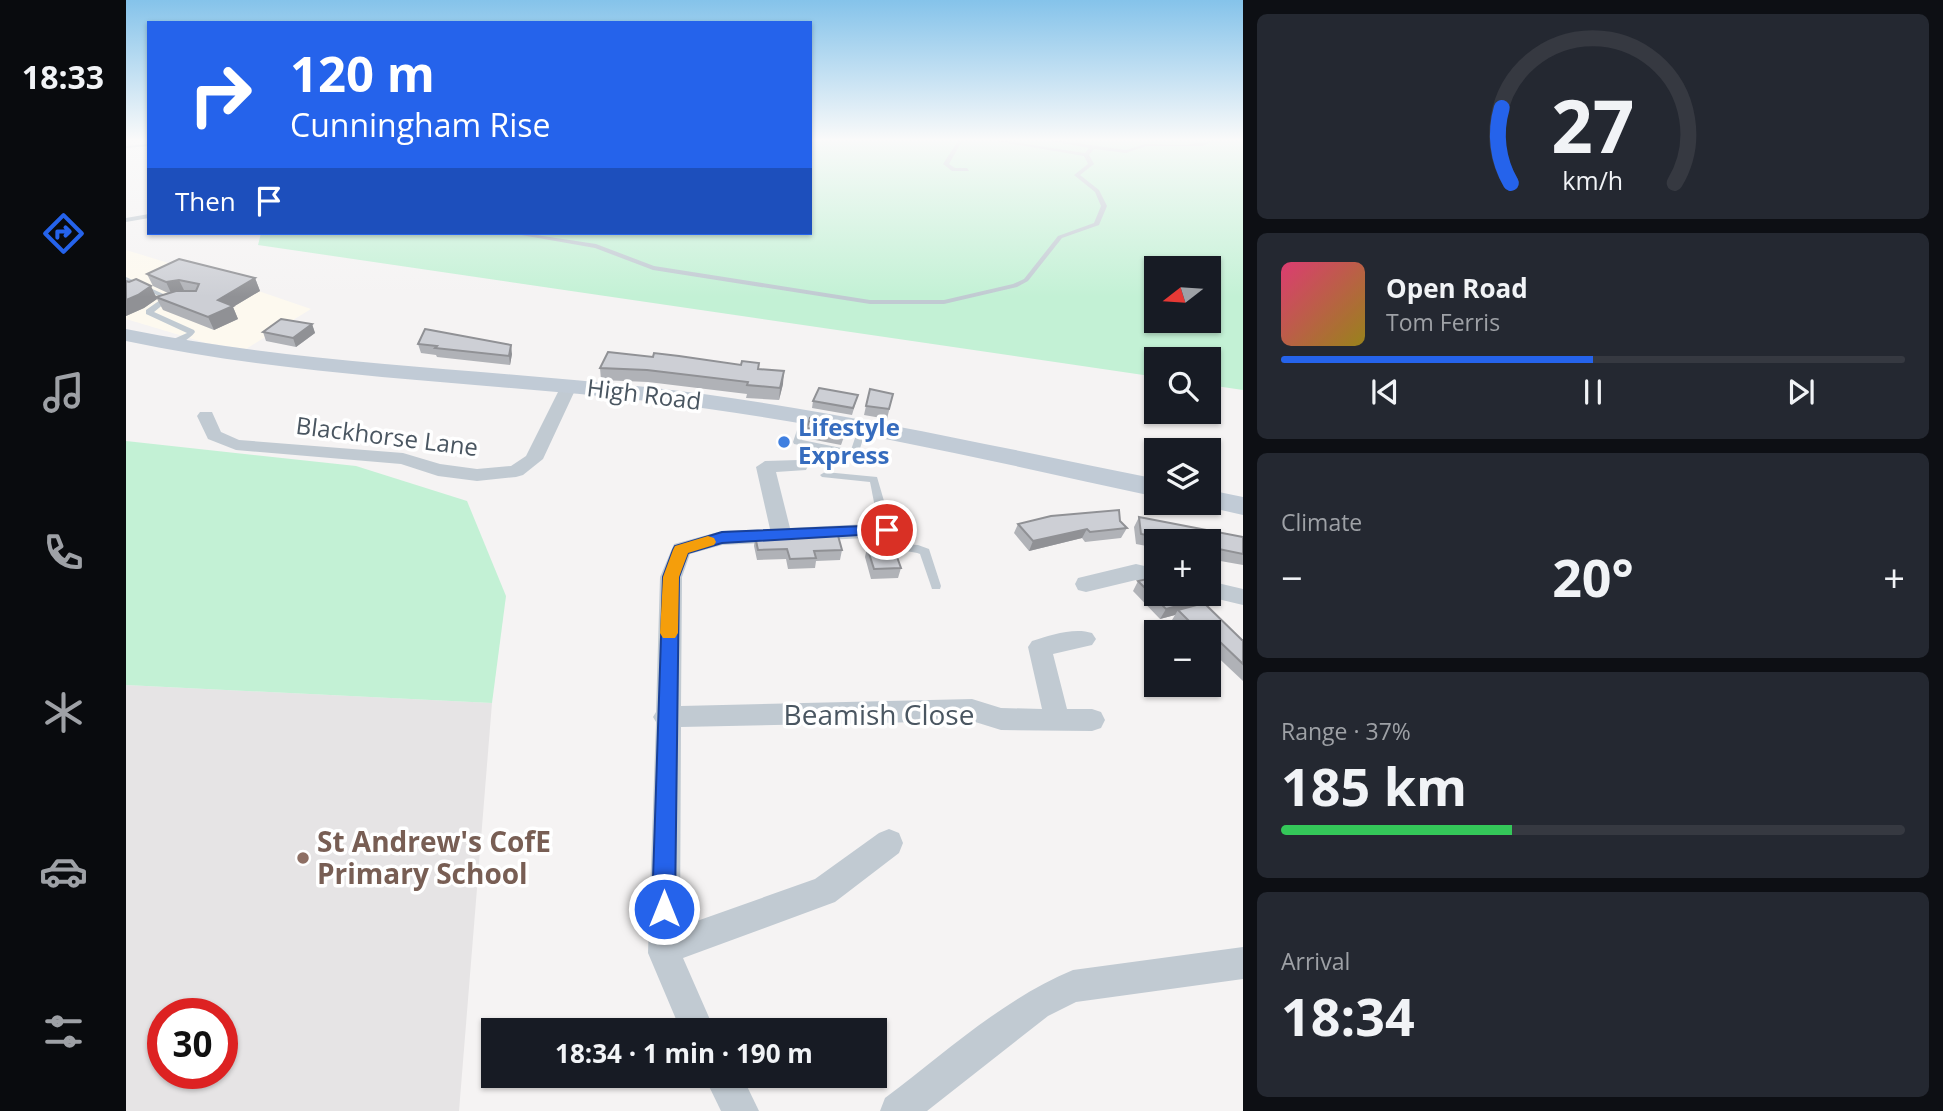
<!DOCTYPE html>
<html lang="en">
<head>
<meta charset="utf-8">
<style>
	body { margin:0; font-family:"Open Sans",sans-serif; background:#242831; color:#f1f3f6; height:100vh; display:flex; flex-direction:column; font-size:26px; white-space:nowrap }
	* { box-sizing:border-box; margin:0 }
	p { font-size:23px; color:#9ea1a6 }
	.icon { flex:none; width:38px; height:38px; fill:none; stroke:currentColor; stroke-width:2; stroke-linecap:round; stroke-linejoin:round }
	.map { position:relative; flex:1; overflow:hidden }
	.details { display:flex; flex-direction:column; gap:14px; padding:14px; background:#0d0f14; width:700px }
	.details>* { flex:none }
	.top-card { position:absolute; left:21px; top:21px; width:665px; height:214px; border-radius:0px; box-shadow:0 2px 5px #0004; background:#2563eb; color:#fff; overflow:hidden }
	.needle { width:46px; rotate:253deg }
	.tools { position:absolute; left:1018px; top:256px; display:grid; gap:14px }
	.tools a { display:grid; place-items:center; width:77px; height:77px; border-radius:0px; background:#171b24; box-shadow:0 2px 5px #0004; font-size:35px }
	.speed { position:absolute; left:21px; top:998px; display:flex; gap:14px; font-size:35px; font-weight:700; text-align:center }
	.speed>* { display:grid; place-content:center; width:91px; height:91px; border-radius:50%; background:#171b24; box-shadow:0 2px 5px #0004; line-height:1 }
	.speed .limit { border:10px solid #d22; background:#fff; color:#111 }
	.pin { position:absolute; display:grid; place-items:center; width:60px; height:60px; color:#fff; margin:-30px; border:4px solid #fff; border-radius:50%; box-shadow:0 2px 7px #0007 }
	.me { position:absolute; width:77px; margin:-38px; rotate:0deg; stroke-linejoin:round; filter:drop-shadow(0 0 5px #0008) }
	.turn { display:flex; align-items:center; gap:24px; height:147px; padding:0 28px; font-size:32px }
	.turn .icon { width:91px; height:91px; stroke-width:2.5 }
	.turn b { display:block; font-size:49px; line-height:60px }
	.then { display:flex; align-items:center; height:66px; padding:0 28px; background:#0003; gap:14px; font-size:26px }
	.big { font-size:52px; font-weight:700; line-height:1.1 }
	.details .widget { flex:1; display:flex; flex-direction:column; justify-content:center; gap:10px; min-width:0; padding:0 24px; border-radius:10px; background:#242831 }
	.details .dial { align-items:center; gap:0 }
	.dial svg { height:182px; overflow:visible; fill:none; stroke:#363941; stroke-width:7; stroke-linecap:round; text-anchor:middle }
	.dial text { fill:#f1f3f6; stroke:none }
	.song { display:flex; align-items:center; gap:21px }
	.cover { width:84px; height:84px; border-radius:10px; background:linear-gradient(135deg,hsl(340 70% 55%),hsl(50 70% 35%)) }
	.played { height:7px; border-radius:4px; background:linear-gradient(90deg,#2563eb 50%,#363941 50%) }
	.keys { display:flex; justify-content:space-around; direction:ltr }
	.heat { display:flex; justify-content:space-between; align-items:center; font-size:38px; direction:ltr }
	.charge { height:10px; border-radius:5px; background:linear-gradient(90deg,#34c759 37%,#363941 0) }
	.trip { position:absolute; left:355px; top:1018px; width:406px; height:70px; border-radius:0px; background:#171b24; box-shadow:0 2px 5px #0004; font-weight:700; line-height:70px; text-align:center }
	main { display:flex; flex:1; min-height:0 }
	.menu { display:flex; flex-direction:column; width:126px; justify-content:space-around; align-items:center; background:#090b0e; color:#9ea1a6 }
	.menu .icon { width:49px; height:49px }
	.menu .selected { color:#2563eb }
	.menu b { font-size:32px; color:#f1f3f6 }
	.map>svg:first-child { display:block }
	.commercial { fill:#fdf9ef }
	.education { fill:#e6e4e5; fill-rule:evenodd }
	.green { fill:#c3f1d5; fill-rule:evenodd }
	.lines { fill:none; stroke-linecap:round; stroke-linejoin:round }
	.service { fill:#c1cad2; fill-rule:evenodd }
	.minor { fill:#c1cad2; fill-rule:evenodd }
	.secondary { fill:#c1cbd6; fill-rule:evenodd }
	.wall { fill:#b0b2b7 }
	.shaded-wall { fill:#909195 }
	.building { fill:#cdcfd5; stroke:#909195; stroke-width:2 }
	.route { fill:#2563eb; stroke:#184099; stroke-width:2 }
	.slow { fill:#f59e0b }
	.shop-dot { fill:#3f7fe0; stroke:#fff; stroke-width:2.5 }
	.education-dot { fill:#8d6e63; stroke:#fff; stroke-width:2.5 }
	.labels { text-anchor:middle; stroke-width:7; stroke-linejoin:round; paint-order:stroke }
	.street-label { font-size:24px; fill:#4a5661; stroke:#fff }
	.shop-label { font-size:24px; font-weight:bold; fill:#366cbe; stroke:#fff; text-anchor:start }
	.near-street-label { font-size:28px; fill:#4a5661; stroke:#fff }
	.near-education-label { font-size:28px; font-weight:bold; fill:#785e54; stroke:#fff; text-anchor:start }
</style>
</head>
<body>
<main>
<nav class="menu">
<b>18:33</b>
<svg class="icon selected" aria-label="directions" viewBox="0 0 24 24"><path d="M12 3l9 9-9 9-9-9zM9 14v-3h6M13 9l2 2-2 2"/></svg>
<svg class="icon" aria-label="music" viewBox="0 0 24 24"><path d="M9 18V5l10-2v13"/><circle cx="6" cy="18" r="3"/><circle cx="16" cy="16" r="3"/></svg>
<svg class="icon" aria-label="phone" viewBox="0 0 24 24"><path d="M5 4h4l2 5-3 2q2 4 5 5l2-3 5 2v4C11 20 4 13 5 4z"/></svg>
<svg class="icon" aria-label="climate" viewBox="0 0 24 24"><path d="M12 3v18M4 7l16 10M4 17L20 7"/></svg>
<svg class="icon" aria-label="car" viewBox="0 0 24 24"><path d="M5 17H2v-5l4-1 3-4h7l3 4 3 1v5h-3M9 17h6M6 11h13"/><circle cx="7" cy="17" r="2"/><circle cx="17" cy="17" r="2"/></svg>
<svg class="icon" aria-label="filters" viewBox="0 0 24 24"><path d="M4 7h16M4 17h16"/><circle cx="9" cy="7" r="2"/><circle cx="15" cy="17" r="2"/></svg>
</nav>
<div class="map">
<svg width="1117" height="1111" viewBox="0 0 1117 1111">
	<rect width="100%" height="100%" fill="#f5f3f3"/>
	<polygon class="commercial" points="0,250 121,287 185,309 120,349 80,343 0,319"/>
	<path class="education" d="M0,685l366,18 -33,408h-333zM37,1013h59v60h-59z"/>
	<g class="green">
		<path d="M684,141h433v249l-34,-5v-26h-52v18l-899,-132 3,-12h549zM1031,268h52v52h-52z"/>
		<polygon points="0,441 230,466 341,501 380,596 366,703 0,685"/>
	</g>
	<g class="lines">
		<g class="service">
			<polygon points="832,141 836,141 823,164 829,168 841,168 843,171 826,171 817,164"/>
			<polygon points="869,141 881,141 959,153 963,148 925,141 937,141 1000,150 1019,144 1059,145 1085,141 1077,146 1020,146 1000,153 968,149 963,155 968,164 954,175 973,190 981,206 973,225 936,238 902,281 891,287 818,304 744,304 527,270 469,248 384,233 397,233 470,244 528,266 744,300 818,300 887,284 898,279 932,236 968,223 975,206 969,192 948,175 962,164 958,156"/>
			<polygon points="23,144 23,146 0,148 0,146"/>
			<polygon points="23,214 23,218 0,222 0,218"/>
			<path d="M0,277l44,20v2l-16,13 40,18 1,2c-6,8 -18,14 -28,14v-4l20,-9 -41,-19v-4l17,-12 -37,-17z"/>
			<polygon points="679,415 683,418 676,440 725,450 732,429 736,426 739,427 740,429 732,455 729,456 668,444 667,442 675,418"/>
			<path d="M699,472l52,5 14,48 6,13 7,6 14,1 11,4 12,37 -1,3h-8l-1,-3 -11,-32c-7,-3 -15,-2 -22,-5 -19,-8 -24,-49 -28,-67l-48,-5 -2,-2z"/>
		</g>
		<g class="minor">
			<polygon points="443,381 451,386 417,459 397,475 390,477 351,481 312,476 275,464 110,450 82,439 71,416 74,412 86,412 95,432 113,440 277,453 314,464 351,469 385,466 400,456 435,386"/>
			<path d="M673,460l9,6 -2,4 -30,2 14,56 97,-5 7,2 3,5 -3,5 -7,2 -165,8 -32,9 -8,23 -1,129 291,-7 29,9 41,1 -14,-62 4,-6c17,-6 43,-14 60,-8l4,6 -4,6 -39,9 14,55h25l9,3 4,8 -4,8 -9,3 -91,-1 -29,-9 -291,6 -1,200 135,-48 64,-46 10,-4 10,4 4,10 -4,10 -64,49 -152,56 32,73h-34l-33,-78 8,-231 -3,-5 3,-5 4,-135 14,-33 48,-13 48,-2 -14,-62 9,-6z"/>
			<polygon points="1010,564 1031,569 1031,585 1010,580 960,592 952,590 949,584 952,578"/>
			<polygon points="1083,581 1117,589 1117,605 1075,595 1083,593"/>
			<path d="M1117,947v32l-167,23 -28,14 -121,95h-47l5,-13c60,-45 118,-99 188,-128z"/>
			<polygon points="578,1076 616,1076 633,1111 595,1111"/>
		</g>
		<g class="secondary">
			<path d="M0,329c173,35 346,39 520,58 172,19 341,58 511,92v18c-169,-37 -338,-76 -510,-96 -176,-20 -346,-23 -521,-60z"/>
			<polygon points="1083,490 1117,497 1117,515 1073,505 1071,502 1083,502"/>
		</g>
	</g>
	<g class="wall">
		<polygon points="21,274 129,278 134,291 107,307 112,319 88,330 37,310 31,299 18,308 0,316 0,281 31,296 42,293 27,286"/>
		<polygon points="186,324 189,333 170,347 140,341 137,332"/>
		<polygon points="292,344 386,354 384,365 311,357 310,355 295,353"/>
		<polygon points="474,368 633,369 657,384 653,400 620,398 621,394 522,382 475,380"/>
		<polygon points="767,394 761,419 738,415 740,406"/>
		<polygon points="732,395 726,415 686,408 687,401"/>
		<polygon points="721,425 719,434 715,445 679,438 681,428"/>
		<polygon points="1013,517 1117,537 1117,565 1083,559 1083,541 1031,541 1031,548 1010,544 1008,527"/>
		<polygon points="892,524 1001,528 995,538 959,542 956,538 903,551 888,533"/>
		<polygon points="629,536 716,550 714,560 690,561 689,568 662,569 660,559 631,560 628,546"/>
		<polygon points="741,547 775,568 772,578 745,579 739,557"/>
		<polygon points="1012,581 1063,607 1117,640 1117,681 1083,649 1083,632 1057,632 1046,620 1049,615 1034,619 1007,591"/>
	</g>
	<g class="shaded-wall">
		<polygon points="129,278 134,291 107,307 112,319 88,330 82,317 92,300"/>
		<polygon points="53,280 59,292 46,295 40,282"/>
		<polygon points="25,286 31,299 18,308 0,316 0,300"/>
		<polygon points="186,324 189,333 170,347 167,338"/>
		<polygon points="385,345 386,354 384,365 383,356"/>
		<polygon points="658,371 657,384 653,400 654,388"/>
		<polygon points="961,529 956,538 903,551 907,541"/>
		<polygon points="1066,602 1059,612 1052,610 1049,615 1034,619 1040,609"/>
		<polygon points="1090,638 1083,647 1083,640"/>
	</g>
	<g class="building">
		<polygon points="53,259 129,278 92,300 107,306 82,317 30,297 50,291 70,291 73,284 53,280 40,282 21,274"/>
		<polygon points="10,279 25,286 12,295 0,300 0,281 3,282"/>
		<polygon points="155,319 186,324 167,338 137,332"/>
		<polygon points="299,329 385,345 383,356 309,348 311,346 292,344"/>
		<polygon points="482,352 527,357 528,353 553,356 615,365 616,361 633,363 632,369 658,371 654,388 621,385 622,382 521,370 474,368"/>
		<polygon points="693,388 732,395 727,408 687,401"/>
		<polygon points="744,389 767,394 763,409 740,406"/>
		<polygon points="684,418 721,425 717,436 681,428"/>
		<polygon points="993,510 994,521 1001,528 964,532 961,529 907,541 892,524 925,516"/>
		<polygon points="1013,517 1117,537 1117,554 1083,547 1083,541 1051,541 1015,534"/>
		<polygon points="711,532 716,550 688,551 690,558 664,559 661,549 632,550 629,536"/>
		<polygon points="767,546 775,568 748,569 741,547"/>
		<polygon points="1031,577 1031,593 1057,593 1066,602 1040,609 1012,581"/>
		<polygon points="1078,603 1116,640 1117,640 1117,664 1090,638 1083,640 1083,632 1074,632 1052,610"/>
	</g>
	<linearGradient id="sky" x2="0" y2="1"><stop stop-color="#85c3ea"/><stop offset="0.47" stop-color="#fafafa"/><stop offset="1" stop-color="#fafafa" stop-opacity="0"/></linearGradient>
	<rect width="1117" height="297" fill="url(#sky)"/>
	<polygon class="route" points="761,525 767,526 769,530 767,533 596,543 562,553 553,577 549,909 546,917 538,921 529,917 526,909 537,577 547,550 549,546 596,532"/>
	<polygon class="slow" points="582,536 588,538 590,542 588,545 562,553 553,577 552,633 549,638 537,638 534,633 537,577 547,550 549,546"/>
	<circle class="shop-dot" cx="658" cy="442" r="7"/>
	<circle class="education-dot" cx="177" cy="858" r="7"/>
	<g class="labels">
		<g class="street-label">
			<text transform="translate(518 395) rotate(7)" y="8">High Road</text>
			<text transform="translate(261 437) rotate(7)" y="8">Blackhorse Lane</text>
		</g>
		<g class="shop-label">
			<text x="672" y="436">Lifestyle<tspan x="672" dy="28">Express</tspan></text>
		</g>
		<g class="near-street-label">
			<text x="753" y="725">Beamish Close</text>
		</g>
		<g class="near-education-label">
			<text x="191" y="852">St Andrew's CofE<tspan x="191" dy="32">Primary School</tspan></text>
		</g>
	</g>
</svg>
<div class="tools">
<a><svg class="needle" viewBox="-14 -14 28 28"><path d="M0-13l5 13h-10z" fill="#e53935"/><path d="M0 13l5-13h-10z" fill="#9ea1a6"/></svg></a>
<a><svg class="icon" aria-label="search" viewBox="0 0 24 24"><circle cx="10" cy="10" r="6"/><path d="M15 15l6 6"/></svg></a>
<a><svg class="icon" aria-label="layers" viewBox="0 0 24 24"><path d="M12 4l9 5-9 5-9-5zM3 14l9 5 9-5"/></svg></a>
<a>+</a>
<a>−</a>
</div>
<div class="speed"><div class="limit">30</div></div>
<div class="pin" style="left:761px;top:530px;background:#d93025"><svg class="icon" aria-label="arrive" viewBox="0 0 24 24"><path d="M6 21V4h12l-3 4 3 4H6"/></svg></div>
<svg class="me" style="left:538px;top:909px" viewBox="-20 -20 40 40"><circle r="17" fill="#2563eb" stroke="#fff" stroke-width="3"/><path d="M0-11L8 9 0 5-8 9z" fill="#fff"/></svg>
<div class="trip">18:34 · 1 min · 190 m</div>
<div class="top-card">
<div class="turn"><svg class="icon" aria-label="right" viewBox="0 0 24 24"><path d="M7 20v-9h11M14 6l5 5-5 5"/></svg><div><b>120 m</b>Cunningham Rise</div></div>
<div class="then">Then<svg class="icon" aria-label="arrive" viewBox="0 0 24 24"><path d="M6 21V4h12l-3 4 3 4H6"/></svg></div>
</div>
</div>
<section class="details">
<div class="widget dial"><svg viewBox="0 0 100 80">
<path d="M14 69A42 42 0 1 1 86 69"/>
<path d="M14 69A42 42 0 0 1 10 36" stroke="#2563eb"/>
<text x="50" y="56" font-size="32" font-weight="700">27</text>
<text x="50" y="72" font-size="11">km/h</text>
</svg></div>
<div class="widget">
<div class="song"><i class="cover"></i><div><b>Open Road</b><p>Tom Ferris</p></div></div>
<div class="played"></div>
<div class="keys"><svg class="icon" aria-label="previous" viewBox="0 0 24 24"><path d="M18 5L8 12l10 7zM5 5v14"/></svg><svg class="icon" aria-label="pause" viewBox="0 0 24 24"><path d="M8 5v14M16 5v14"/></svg><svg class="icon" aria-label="next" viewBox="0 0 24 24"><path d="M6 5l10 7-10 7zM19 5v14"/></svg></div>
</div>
<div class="widget"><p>Climate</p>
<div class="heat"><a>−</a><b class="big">20°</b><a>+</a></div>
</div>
<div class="widget"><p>Range · 37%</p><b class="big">185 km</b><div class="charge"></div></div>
<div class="widget"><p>Arrival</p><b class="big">18:34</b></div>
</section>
</main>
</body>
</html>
